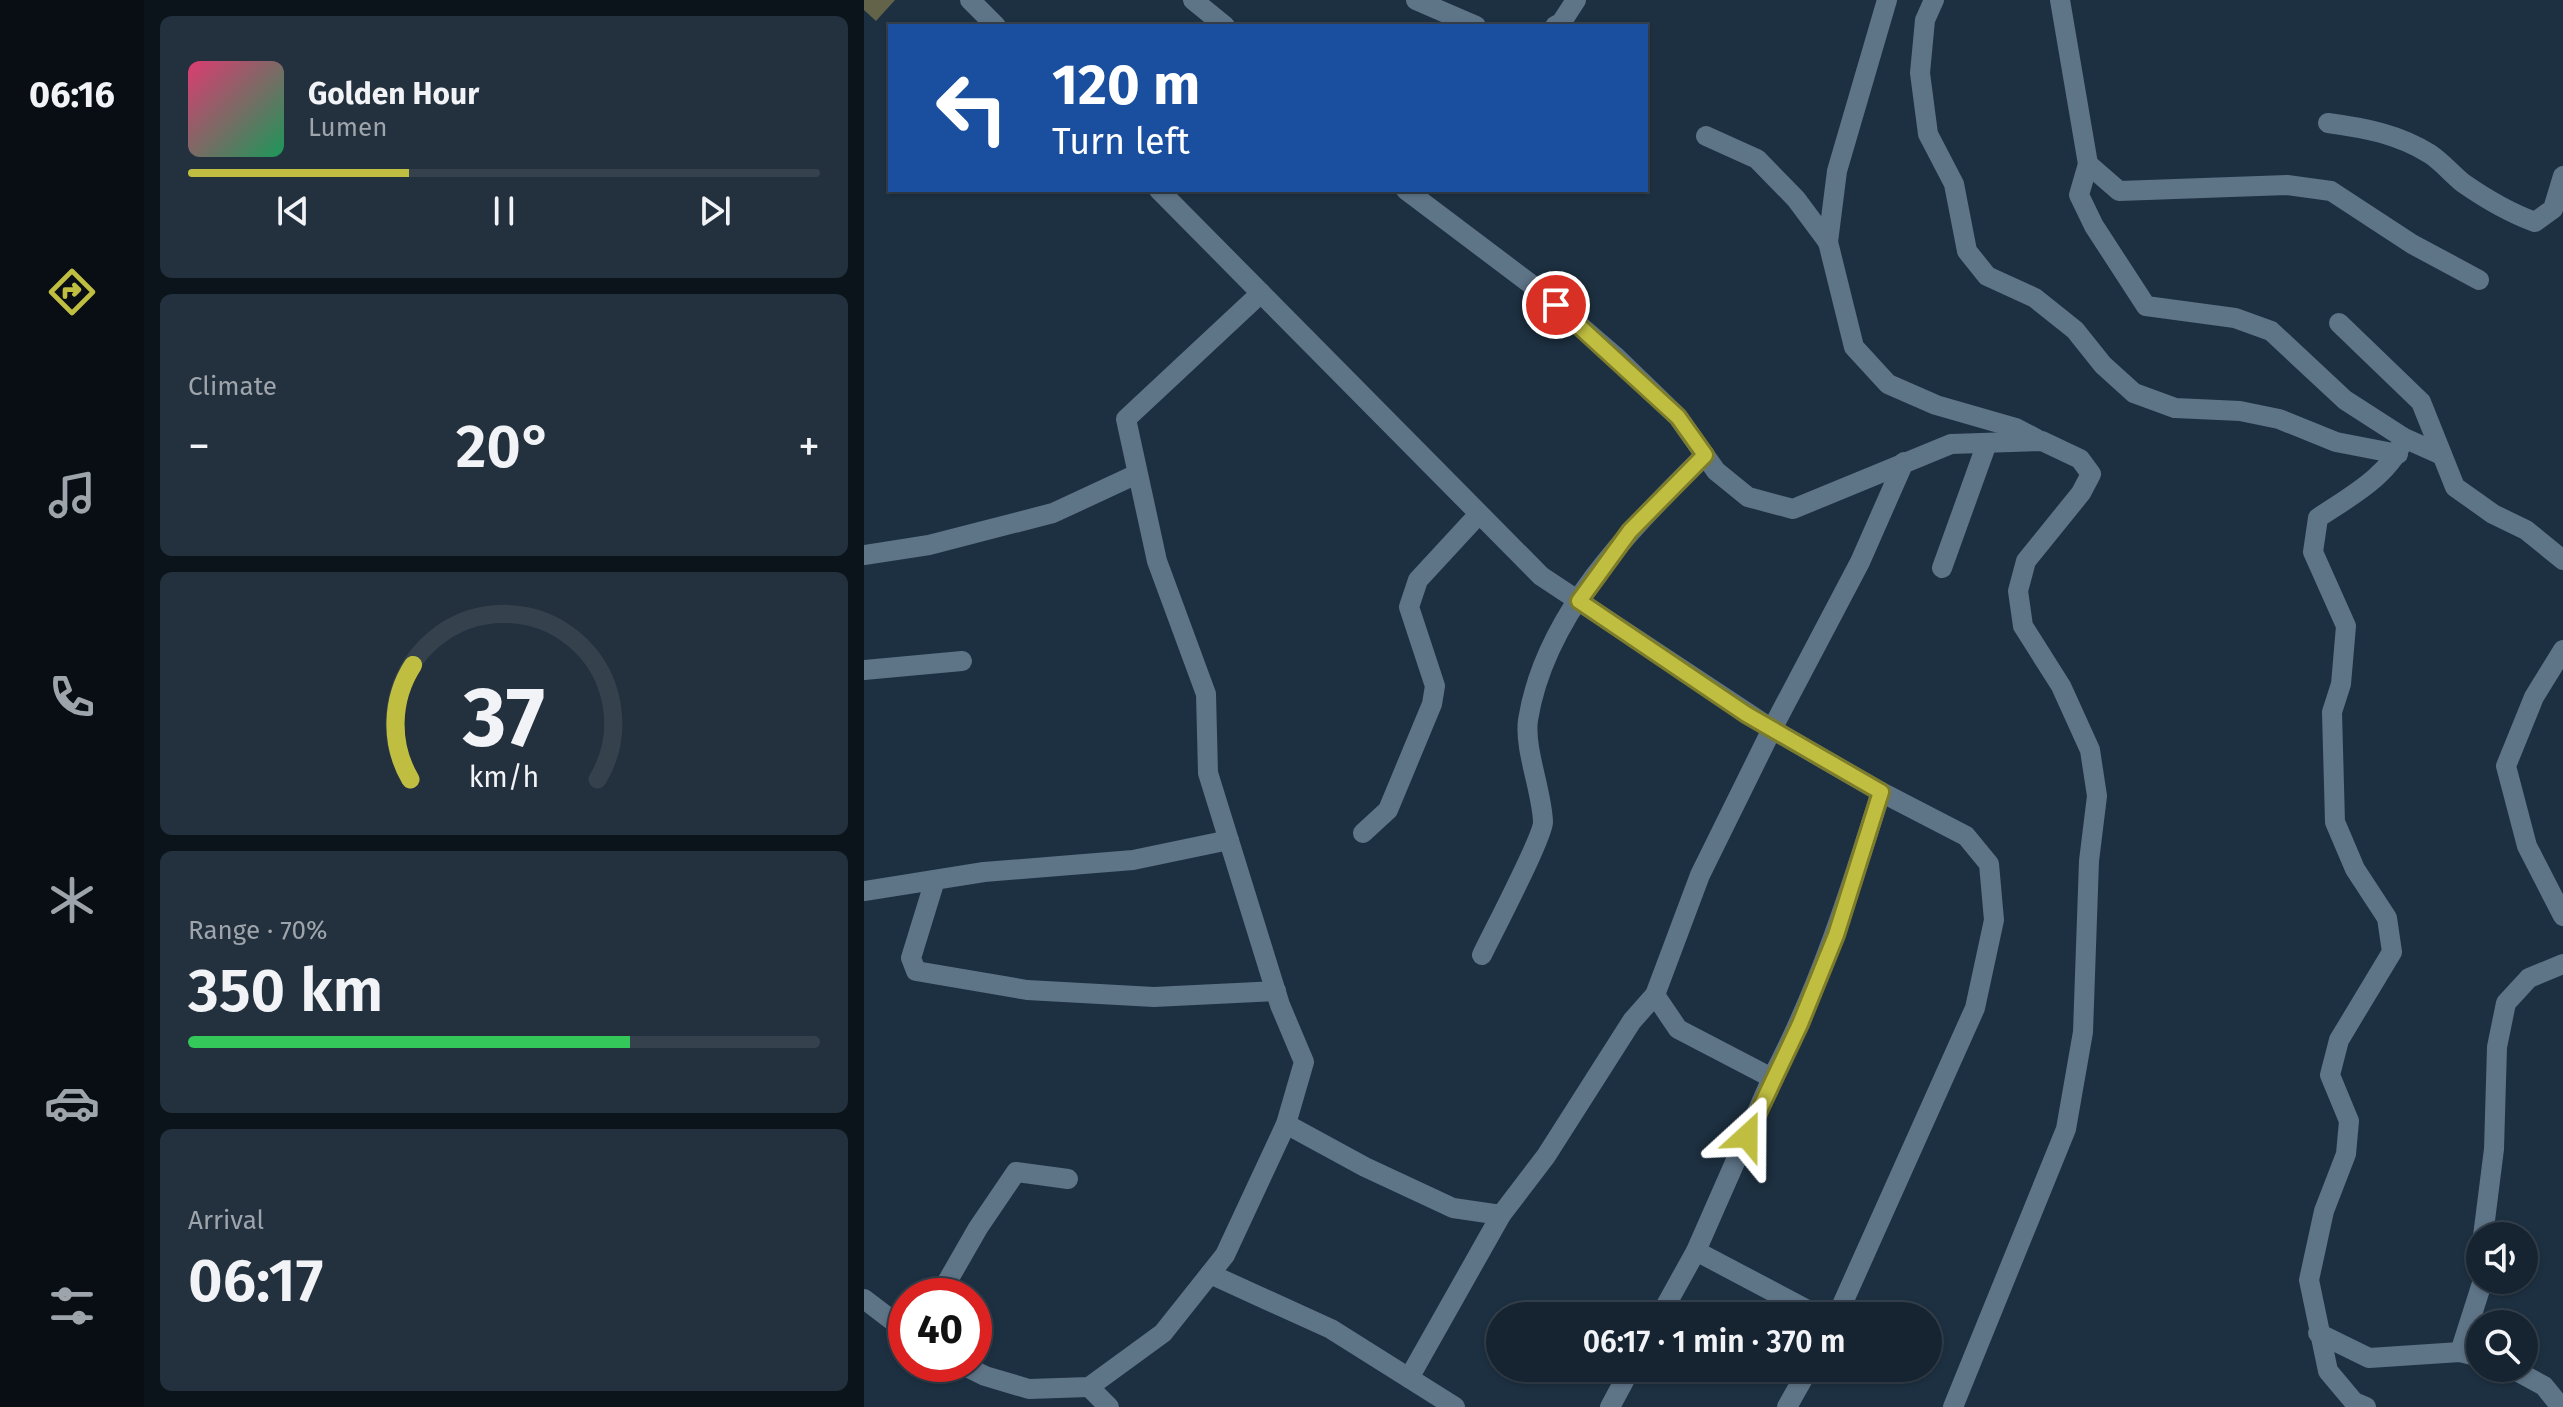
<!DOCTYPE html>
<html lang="en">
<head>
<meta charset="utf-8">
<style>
	body { margin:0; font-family:"Fira Sans",sans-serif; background:#23303d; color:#f1f3f6; height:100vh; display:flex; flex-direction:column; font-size:30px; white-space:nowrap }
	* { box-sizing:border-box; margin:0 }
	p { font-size:26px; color:#9ea4ab }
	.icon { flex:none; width:44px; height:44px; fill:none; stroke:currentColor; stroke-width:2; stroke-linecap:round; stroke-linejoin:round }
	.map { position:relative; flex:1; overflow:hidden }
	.side { display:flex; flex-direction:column; gap:16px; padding:16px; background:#0c141b; width:720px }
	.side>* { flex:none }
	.guide { position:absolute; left:24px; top:24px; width:760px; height:168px; border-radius:0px; box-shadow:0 2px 6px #0004,0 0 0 2px #35414d; background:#1a4fa0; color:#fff; overflow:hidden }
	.fabs { position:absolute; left:1602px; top:1222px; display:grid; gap:16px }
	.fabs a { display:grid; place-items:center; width:72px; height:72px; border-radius:50%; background:#162431; box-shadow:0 2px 6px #0004,0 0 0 2px #35414d; font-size:40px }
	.speed { position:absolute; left:24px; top:1278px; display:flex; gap:16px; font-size:40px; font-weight:700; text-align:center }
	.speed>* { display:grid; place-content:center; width:104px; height:104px; border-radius:50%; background:#162431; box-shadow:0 2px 6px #0004,0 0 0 2px #35414d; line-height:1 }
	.speed .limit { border:12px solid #d22; background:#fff; color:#111 }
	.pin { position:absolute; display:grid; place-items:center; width:68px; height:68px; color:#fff; margin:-34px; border:4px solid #fff; border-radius:50%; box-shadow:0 2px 8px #0007 }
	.me { position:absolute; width:88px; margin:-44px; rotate:24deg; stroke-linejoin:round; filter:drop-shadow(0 0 6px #0008) }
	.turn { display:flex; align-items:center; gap:28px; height:168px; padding:0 32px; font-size:36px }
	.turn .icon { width:104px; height:104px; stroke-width:2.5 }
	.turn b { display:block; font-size:56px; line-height:68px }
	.big { font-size:60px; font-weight:600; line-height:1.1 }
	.side .tile { flex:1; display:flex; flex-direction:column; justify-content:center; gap:12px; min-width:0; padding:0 28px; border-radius:12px; background:#23303d }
	.side .dial { align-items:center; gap:0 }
	.dial svg { height:208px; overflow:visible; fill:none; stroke:#35414d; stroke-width:7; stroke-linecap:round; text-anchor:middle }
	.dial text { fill:#f1f3f6; stroke:none }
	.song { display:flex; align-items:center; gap:24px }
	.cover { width:96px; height:96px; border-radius:12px; background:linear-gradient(135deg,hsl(340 70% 55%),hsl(150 70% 35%)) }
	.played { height:8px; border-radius:4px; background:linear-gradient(90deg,#bfbe41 35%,#35414d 35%) }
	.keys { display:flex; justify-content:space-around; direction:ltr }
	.heat { display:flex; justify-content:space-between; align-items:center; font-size:44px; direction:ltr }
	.charge { height:12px; border-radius:6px; background:linear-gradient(90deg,#34c759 70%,#35414d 0) }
	.trip { position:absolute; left:622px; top:1302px; width:456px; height:80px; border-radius:40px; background:#162431; box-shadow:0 2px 6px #0004,0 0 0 2px #35414d; font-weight:600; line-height:80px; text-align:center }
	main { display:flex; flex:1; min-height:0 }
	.tab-bar { display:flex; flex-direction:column; width:144px; justify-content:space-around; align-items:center; background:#090e14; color:#9ea4ab }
	.tab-bar .icon { width:56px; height:56px }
	.tab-bar .on { color:#bfbe41 }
	.tab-bar b { font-size:36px; color:#f1f3f6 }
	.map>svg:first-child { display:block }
	.building { fill:#626349 }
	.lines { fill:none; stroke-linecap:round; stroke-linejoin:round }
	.minor { stroke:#5e7487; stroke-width:20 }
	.tertiary { stroke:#5e7487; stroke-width:20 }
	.route-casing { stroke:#7c7c2a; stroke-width:20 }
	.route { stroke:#bfbe41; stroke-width:14 }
</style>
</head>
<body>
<main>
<nav class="tab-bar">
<b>06:16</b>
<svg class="icon on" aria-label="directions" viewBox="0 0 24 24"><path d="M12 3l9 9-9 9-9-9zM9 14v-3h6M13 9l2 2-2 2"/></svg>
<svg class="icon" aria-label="music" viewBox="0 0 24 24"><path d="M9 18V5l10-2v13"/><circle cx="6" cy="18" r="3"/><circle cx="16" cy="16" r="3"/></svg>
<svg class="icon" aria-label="phone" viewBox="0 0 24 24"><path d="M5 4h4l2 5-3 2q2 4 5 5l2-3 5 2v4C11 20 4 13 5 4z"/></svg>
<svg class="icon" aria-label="climate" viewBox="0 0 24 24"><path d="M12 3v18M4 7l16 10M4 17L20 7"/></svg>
<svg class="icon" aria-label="car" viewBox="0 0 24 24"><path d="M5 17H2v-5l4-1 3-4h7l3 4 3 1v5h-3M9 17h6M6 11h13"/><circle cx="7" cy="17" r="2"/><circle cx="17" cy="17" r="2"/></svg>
<svg class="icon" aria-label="filters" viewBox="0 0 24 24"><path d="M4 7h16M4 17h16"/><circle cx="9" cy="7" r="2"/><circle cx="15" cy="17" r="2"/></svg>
</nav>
<section class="side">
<div class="tile">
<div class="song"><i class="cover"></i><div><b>Golden Hour</b><p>Lumen</p></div></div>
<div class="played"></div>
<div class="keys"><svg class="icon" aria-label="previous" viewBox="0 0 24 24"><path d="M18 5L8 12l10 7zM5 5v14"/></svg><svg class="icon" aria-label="pause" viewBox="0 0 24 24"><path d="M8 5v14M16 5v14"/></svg><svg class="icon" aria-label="next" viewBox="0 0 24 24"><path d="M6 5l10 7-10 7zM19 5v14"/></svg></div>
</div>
<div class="tile"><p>Climate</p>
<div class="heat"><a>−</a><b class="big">20°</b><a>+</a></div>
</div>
<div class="tile dial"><svg viewBox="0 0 100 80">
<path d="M14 69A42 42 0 1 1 86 69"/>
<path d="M14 69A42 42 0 0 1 15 25" stroke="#bfbe41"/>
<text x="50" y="56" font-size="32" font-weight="700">37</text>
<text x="50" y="72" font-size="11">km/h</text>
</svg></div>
<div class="tile"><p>Range · 70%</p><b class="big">350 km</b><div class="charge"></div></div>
<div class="tile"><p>Arrival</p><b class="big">06:17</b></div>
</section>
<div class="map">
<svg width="1699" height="1407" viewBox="0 0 1699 1407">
	<rect width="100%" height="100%" fill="#1d3041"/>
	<polygon class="building" points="0,0 31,0 12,21 0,10"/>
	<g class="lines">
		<g class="minor">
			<polyline points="329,0 361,26"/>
			<polyline points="552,0 612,26"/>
			<polyline points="1023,0 973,171 964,242 990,347 1024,384 1072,405 1152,428 1173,439"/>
			<polyline points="1070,0 1061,20 1056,73 1064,134 1090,184 1103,251 1123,276 1171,298 1211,330 1239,365 1270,393 1311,408 1376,411 1415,419 1472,442 1534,454"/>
			<polyline points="1196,0 1224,164 1255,191 1423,185 1467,191 1548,244 1615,280"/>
			<polyline points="691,26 697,23 712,0"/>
			<path d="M1464,123c37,5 70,11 102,31 12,8 22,20 33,29 23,16 47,30 72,39l18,-13 10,-33"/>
			<polyline points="842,136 893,159 932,199 964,242"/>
			<polyline points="1224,164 1215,195 1230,226 1282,306 1371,318 1407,331 1481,400 1540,438 1578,455"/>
			<polyline points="542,190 672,288 751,356 814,417 852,471 884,497 929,509 1087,444 1178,441 1216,459 1227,474 1217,493 1162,561 1154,591 1159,626 1197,686 1226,750 1233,796 1225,861 1219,1032 1202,1129 1089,1407"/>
			<polyline points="1475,323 1557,402 1591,487 1629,514 1662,530 1699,560"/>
			<polyline points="0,555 65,545 189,513 273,474"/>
			<polyline points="1078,568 1123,443"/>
			<polyline points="1699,650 1670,697 1642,766 1663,846 1699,916"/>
			<polyline points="0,670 98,661"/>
			<polyline points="499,833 524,810 568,704 571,686 545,607 554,580 615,514"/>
			<polyline points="71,880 47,958 52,971 163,990 290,997 412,991"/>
			<polyline points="0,891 120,872 269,860 365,840"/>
			<path d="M618,955c10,-21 61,-118 61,-133 -1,-31 -19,-73 -15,-102 17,-107 104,-192 177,-265"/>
			<path d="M908,1078c48,-92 78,-187 109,-286l-109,-63 88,-167 44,-100"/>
			<polyline points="422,1124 501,1167 589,1208 637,1215"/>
			<polyline points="1619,1236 1630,1149 1633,1047 1642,1003 1665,978 1699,964"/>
			<polyline points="832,1251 955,1316"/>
			<polyline points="346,1274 467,1329 591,1407"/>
			<polyline points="75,1296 114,1228 152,1172 204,1179"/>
			<polyline points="0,1299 42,1331"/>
			<polyline points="973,1316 1111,1008 1130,920 1125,864 1102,836 1017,792"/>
			<polyline points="1454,1333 1505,1358 1596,1352 1616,1357"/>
			<polyline points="1596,1352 1619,1280"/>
			<polyline points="97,1364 121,1376 165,1389 225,1387 299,1333 361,1255 422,1124 440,1062 416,1005 344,773 342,694 293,561 262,419 397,293"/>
			<polyline points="1647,1368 1680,1386 1697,1407"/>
			<polyline points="545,1378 637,1215 682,1156 768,1021 791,995"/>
			<polyline points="225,1387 245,1407"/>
			<polyline points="923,1407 945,1368"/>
			<path d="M1502,1407l-12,-5 -26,-31 -19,-91 15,-69 22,-57 3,-33 -19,-46 9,-35 53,-88 -5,-34 -32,-49 -20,-47 -3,-110 9,-28 5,-58 -33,-74 5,-34c31,-21 73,-43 86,-80"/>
		</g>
		<g class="tertiary">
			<polyline points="106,0 132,26"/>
			<polyline points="295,190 677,576 908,729 836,875 791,995 814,1029 908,1078 832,1251 796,1316"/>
			<polyline points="746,1407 767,1368"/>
		</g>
	</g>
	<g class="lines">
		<defs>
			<polyline id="route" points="692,305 814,417 841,455 766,531 715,601 882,714 1017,792 972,935 936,1024 883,1136"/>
		</defs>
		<use href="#route" class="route-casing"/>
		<use href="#route" class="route"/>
	</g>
</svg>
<div class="fabs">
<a><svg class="icon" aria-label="sound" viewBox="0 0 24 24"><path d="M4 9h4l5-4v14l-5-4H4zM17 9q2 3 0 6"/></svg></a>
<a><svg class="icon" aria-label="search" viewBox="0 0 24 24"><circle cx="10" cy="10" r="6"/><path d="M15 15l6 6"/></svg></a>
</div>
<div class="speed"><div class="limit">40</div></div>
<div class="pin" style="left:692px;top:305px;background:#d93025"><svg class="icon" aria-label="arrive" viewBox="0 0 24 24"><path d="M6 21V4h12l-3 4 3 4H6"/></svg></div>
<svg class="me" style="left:883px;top:1136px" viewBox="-20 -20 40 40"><path d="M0-17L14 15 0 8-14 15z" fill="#bfbe41" stroke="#fff" stroke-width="4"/></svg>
<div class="trip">06:17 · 1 min · 370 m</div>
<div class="guide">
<div class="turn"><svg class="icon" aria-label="left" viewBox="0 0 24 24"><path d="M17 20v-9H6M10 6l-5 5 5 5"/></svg><div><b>120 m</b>Turn left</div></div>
</div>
</div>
</main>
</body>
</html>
